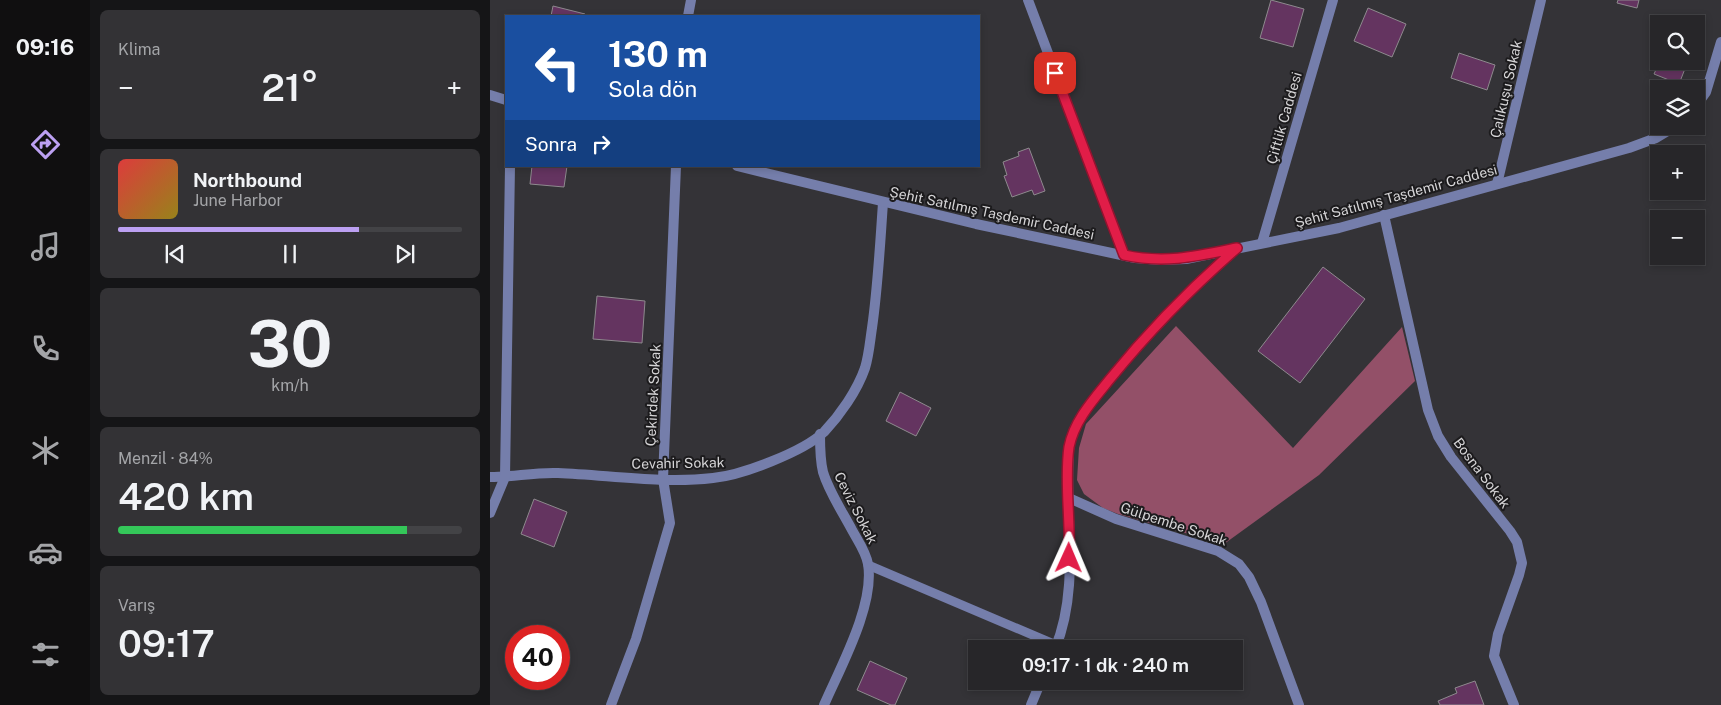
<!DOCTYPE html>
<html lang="tr">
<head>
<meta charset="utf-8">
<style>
	body { margin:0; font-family:"Public Sans",sans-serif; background:#333235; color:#f1f3f6; height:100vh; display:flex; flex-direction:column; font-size:19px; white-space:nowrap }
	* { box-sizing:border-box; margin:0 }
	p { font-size:16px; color:#a4a5a8 }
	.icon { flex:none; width:28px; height:28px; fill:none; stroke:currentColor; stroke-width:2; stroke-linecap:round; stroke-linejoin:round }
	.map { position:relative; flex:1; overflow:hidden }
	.details { display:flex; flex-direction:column; gap:10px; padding:10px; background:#151517; width:400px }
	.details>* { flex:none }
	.banner { position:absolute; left:15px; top:15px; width:475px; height:152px; border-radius:0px; box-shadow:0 2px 8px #0003,0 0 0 1px #434346; background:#1a4fa0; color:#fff; overflow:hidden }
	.tools { position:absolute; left:1160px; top:15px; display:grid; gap:10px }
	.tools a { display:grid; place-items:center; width:55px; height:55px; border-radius:0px; background:#272629; box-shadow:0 2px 8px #0003,0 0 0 1px #434346; font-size:25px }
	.speed { position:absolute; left:15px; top:625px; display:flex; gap:10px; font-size:25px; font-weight:700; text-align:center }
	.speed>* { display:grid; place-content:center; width:65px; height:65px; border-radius:50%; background:#272629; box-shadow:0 2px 8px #0003,0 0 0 1px #434346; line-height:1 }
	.speed .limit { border:8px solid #d22; background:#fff; color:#111 }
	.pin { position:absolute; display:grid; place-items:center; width:42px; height:42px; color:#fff; margin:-21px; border-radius:10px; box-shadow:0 2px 8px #0006 }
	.me { position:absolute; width:55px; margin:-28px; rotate:1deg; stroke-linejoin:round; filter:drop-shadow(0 0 4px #0008) }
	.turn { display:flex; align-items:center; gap:18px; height:105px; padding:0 20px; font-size:22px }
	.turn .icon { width:65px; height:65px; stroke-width:2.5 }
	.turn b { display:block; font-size:35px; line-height:42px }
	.then { display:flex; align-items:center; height:48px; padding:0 20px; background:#0003; gap:10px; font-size:19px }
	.big { font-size:38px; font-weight:600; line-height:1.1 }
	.details .tile { flex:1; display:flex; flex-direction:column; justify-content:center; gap:8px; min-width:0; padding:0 18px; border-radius:8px; background:#333235 }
	.details .dial { align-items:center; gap:0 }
	.dial b { font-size:65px; line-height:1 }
	.song { display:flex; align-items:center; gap:15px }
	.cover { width:60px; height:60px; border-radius:8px; background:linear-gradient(135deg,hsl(0 70% 55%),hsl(50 70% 35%)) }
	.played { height:5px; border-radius:2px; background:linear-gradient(90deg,#bca0f2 70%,#434346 70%) }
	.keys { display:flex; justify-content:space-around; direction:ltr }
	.heat { display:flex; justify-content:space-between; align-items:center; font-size:28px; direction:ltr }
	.charge { height:8px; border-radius:4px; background:linear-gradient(90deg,#34c759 84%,#434346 0) }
	.trip { position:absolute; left:478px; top:640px; width:275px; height:50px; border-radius:0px; background:#272629; box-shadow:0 2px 8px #0003,0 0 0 1px #434346; font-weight:600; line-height:50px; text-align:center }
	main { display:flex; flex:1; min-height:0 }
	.menu { display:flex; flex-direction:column; width:90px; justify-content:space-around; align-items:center; background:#100f10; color:#a4a5a8 }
	.menu .icon { width:35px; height:35px }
	.menu .active { color:#bca0f2 }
	.menu b { font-size:22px; color:#f1f3f6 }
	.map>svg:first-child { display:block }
	.forest { fill:#935068 }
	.building { fill:#643460; stroke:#8e8a8e }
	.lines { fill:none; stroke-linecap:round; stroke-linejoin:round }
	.service { stroke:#757eab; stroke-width:9 }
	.minor { stroke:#757eab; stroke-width:10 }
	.tertiary { stroke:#757eab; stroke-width:10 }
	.route-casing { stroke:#92132f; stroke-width:12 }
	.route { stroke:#e11d48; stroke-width:9 }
	.labels { text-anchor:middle; stroke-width:4; stroke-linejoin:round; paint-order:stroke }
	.street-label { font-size:14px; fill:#d5d4d6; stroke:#1c1b1d }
</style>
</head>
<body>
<main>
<nav class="menu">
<b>09:16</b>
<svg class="icon active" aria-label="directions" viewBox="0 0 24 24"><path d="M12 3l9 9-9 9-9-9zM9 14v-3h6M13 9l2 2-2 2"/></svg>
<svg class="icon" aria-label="music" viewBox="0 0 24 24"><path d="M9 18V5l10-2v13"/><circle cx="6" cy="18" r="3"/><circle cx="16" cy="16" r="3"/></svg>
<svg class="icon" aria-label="phone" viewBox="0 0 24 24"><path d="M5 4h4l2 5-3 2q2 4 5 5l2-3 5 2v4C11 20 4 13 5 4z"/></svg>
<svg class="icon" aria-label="climate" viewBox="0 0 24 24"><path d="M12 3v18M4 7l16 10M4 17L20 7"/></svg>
<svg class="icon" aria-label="car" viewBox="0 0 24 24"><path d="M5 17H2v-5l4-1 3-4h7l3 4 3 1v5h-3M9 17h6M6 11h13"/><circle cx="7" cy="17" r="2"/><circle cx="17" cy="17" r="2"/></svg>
<svg class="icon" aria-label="filters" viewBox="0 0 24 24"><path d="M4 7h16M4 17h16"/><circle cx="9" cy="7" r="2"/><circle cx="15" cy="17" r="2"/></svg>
</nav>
<section class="details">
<div class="tile"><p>Klima</p>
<div class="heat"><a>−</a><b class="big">21°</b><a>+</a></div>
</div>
<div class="tile">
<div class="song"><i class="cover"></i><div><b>Northbound</b><p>June Harbor</p></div></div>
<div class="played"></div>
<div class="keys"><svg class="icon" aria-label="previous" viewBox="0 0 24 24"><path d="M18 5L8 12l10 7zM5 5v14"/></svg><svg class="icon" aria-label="pause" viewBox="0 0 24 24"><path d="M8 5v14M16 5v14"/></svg><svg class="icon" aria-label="next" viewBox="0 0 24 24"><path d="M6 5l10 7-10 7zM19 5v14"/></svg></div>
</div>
<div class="tile dial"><b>30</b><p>km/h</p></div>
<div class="tile"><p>Menzil · 84%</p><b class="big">420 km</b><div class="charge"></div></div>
<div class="tile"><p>Varış</p><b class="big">09:17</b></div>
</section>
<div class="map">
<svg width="1231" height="705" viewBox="0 0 1231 705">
	<rect width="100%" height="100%" fill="#343337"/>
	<polygon class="forest" points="686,326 803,448 912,327 925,381 829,475 734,544 628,514 613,508 594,494 587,480 589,448 596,424"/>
	<g class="building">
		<polygon points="781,0 814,9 803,47 770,38"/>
		<polygon points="1128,0 1149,0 1147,8 1127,3"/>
		<polygon points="63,6 95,14 95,16 61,16"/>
		<polygon points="878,8 916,24 902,57 864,41"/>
		<polygon points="969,53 1005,65 997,90 961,78"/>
		<polygon points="1170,61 1198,61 1189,84 1164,74"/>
		<polygon points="539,148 555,191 544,195 542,190 522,197 514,176 517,175 513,162 529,156 528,152"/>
		<polygon points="42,166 77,166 74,187 40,184"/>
		<polygon points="833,267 875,299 810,383 768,351"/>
		<polygon points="107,296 155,301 152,343 103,339"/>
		<polygon points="410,392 441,408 426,436 396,421"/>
		<polygon points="44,499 77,512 64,547 31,534"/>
		<polygon points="380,661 417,678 405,705 401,705 367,690"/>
		<polygon points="985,681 994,705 950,705 948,701 967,693 965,688"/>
	</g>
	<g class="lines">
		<polyline class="service" points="378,565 566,645"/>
		<g class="minor">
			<polyline points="538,0 634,255"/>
			<polyline points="198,16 201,0"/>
			<polyline points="1007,184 1051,0"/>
			<polyline points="894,215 938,410 948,436 961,457 1020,531 1027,542 1032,563 1029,575 1008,634 1004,656 1024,705"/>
			<path d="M330,434c0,13 0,26 3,38 6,20 19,39 29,58 6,11 14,22 16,34 7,41 -28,104 -44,141"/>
			<path d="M0,477c23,0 45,-5 68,-4 51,2 104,11 155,5 29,-3 90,-26 111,-46 16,-17 33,-41 41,-64 4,-13 5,-27 7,-40 6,-42 8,-84 11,-125"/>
			<polyline points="579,498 626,519 728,551 749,564 759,577 771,602 809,705"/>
			<polyline points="0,513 15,477 20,166"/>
			<polyline points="121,705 146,639 180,523 173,479 186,166"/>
		</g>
		<g class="tertiary">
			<polyline points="0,95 16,100"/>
			<polyline points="1206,106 1216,92 1231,42"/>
			<polyline points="247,166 486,224 645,258 671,260 696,259 849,228 1139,148 1166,138 1186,126"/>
			<polyline points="772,243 843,0"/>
			<path d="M565,649c26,-63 9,-133 14,-199 2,-28 25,-50 41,-71 39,-48 80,-89 126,-130"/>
			<polyline points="541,705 551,681"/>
		</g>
	</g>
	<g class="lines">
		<defs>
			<path id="route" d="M565,73l69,182c41,9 74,1 113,-7 -47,41 -88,83 -127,131 -17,21 -36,42 -41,68 -5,33 2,76 0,111"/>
		</defs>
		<use href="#route" class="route-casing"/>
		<use href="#route" class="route"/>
	</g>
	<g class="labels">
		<g class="street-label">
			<text transform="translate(1016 89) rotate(-77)" y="5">Çalıkuşu Sokak</text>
			<text transform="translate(794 118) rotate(-74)" y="5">Çiftlik Caddesi</text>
			<text transform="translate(906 196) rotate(-15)" y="5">Şehit Satılmış Taşdemir Caddesi</text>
			<text transform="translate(502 213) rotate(12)" y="5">Şehit Satılmış Taşdemir Caddesi</text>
			<text transform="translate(163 395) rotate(-87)" y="5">Çekirdek Sokak</text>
			<text transform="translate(188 463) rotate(-1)" y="5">Cevahir Sokak</text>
			<text transform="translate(992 473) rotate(53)" y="5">Bosna Sokak</text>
			<text transform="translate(366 508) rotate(63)" y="5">Ceviz Sokak</text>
			<text transform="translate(684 524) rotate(18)" y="5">Gülpembe Sokak</text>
		</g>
	</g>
</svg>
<div class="tools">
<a><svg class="icon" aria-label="search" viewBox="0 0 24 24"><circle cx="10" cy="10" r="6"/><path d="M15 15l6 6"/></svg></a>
<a><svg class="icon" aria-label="layers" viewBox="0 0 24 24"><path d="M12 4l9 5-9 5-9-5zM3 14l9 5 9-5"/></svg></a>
<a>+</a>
<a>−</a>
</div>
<div class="speed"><div class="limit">40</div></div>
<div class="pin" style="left:565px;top:73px;background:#d93025"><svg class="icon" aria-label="arrive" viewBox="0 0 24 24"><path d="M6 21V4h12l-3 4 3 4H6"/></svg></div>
<svg class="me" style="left:579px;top:558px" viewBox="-20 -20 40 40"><path d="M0-17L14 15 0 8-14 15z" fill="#e11d48" stroke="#fff" stroke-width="4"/></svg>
<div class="trip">09:17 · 1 dk · 240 m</div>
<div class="banner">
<div class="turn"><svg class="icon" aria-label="left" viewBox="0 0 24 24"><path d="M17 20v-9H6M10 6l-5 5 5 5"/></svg><div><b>130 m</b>Sola dön</div></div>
<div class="then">Sonra<svg class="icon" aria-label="right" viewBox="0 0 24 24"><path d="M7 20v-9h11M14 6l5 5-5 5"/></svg></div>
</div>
</div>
</main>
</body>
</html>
